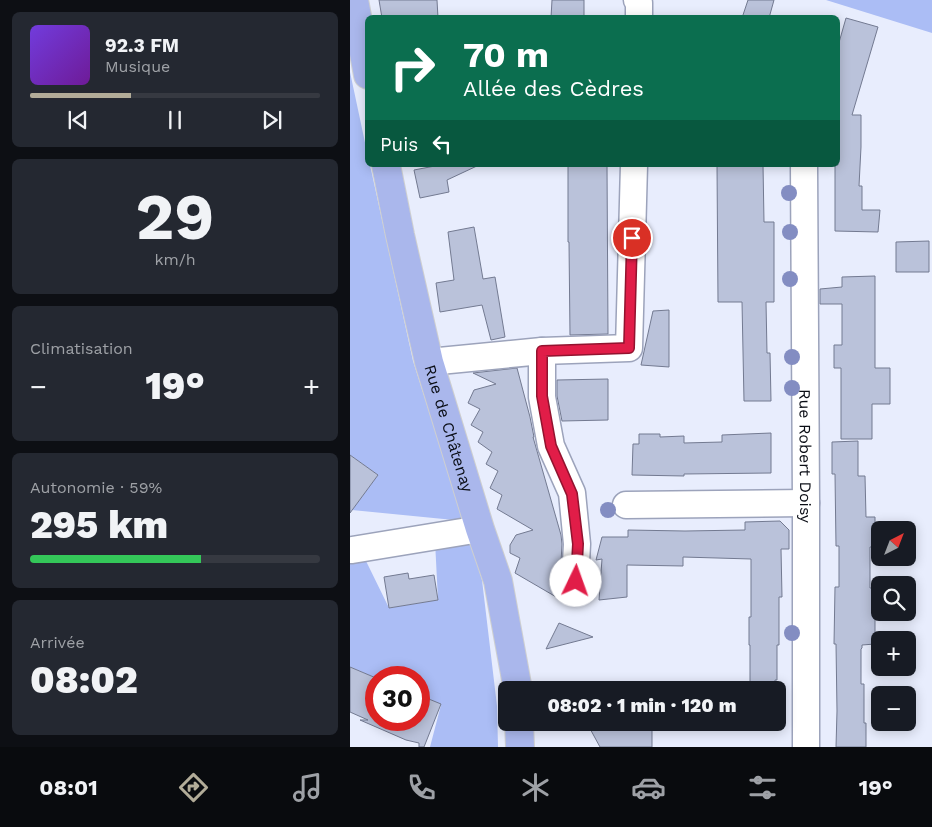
<!DOCTYPE html>
<html lang="fr">
<head>
<meta charset="utf-8">
<style>
	body { margin:0; font-family:"Work Sans",sans-serif; background:#242831; color:#f1f3f6; height:100vh; display:flex; flex-direction:column; font-size:19px; white-space:nowrap }
	* { box-sizing:border-box; margin:0 }
	p { font-size:16px; color:#9ea1a6 }
	.icon { flex:none; width:28px; height:28px; fill:none; stroke:currentColor; stroke-width:2; stroke-linecap:round; stroke-linejoin:round }
	.map { position:relative; flex:1; overflow:hidden }
	.side { display:flex; flex-direction:column; gap:12px; padding:12px; background:#0d0f14; width:350px }
	.side>* { flex:none }
	.top-card { position:absolute; left:15px; top:15px; width:475px; height:152px; border-radius:8px; box-shadow:0 2px 12px #0003; background:#0b6e4f; color:#fff; overflow:hidden }
	.needle { width:32px; rotate:42deg }
	.controls { position:absolute; left:521px; top:521px; display:grid; gap:10px }
	.controls a { display:grid; place-items:center; width:45px; height:45px; border-radius:8px; background:#171b24; box-shadow:0 2px 12px #0003; font-size:25px }
	.speed { position:absolute; left:15px; top:666px; display:flex; gap:10px; font-size:25px; font-weight:700; text-align:center }
	.speed>* { display:grid; place-content:center; width:65px; height:65px; border-radius:50%; background:#171b24; box-shadow:0 2px 12px #0003; line-height:1 }
	.speed .limit { border:8px solid #d22; background:#fff; color:#111 }
	.pin { position:absolute; display:grid; place-items:center; width:42px; height:42px; color:#fff; margin:-21px; border:2px solid #fff; border-radius:50%; box-shadow:0 1px 5px #0007 }
	.me { position:absolute; width:55px; margin:-28px; rotate:3deg; stroke-linejoin:round; filter:drop-shadow(0 0 4px #0008) }
	.turn { display:flex; align-items:center; gap:18px; height:105px; padding:0 15px; font-size:22px }
	.turn .icon { width:65px; height:65px; stroke-width:2.5 }
	.turn b { display:block; font-size:35px; line-height:42px }
	.then { display:flex; align-items:center; height:48px; padding:0 15px; background:#0003; gap:10px; font-size:19px }
	.big { font-size:38px; font-weight:800; line-height:1.1 }
	.side .widget { flex:1; display:flex; flex-direction:column; justify-content:center; gap:8px; min-width:0; padding:0 18px; border-radius:8px; background:#242831 }
	.side .dial { align-items:center; gap:0 }
	.dial b { font-size:65px; line-height:1 }
	.song { display:flex; align-items:center; gap:15px }
	.cover { width:60px; height:60px; border-radius:8px; background:linear-gradient(135deg,hsl(260 70% 55%),hsl(280 70% 35%)) }
	.played { height:5px; border-radius:2px; background:linear-gradient(90deg,#b2ac98 35%,#363941 35%) }
	.keys { display:flex; justify-content:space-around; direction:ltr }
	.heat { display:flex; justify-content:space-between; align-items:center; font-size:28px; direction:ltr }
	.charge { height:8px; border-radius:4px; background:linear-gradient(90deg,#34c759 59%,#363941 0) }
	.trip { position:absolute; left:148px; top:681px; width:288px; height:50px; border-radius:8px; background:#171b24; box-shadow:0 2px 12px #0003; font-weight:800; line-height:50px; text-align:center }
	.menu { display:flex; height:80px; justify-content:space-around; align-items:center; background:#090b0e; color:#9ea1a6 }
	.menu .icon { width:35px; height:35px }
	.menu .active { color:#b2ac98 }
	.menu b { font-size:22px; color:#f1f3f6 }
	main { display:flex; flex:1; min-height:0 }
	.map>svg:first-child { display:block }
	.green { fill:#abbdf5 }
	.building { fill:#bac2da; stroke:#737a91 }
	.lines { fill:none; stroke-linecap:round; stroke-linejoin:round }
	.minor-casing { stroke:#9ca3bb; stroke-width:29 }
	.major-casing { stroke:#cecfd0; stroke-width:30 }
	.minor { stroke:#fff; stroke-width:26 }
	.major { stroke:#aab7ec; stroke-width:28 }
	.tree { fill:#838dc2 }
	.route-casing { stroke:#92132f; stroke-width:12 }
	.route { stroke:#e11d48; stroke-width:9 }
	.labels { text-anchor:middle; stroke-width:5; stroke-linejoin:round; paint-order:stroke }
	.street-label { font-size:16px; fill:#0a0d15; stroke:#fbfbfb }
</style>
</head>
<body>
<main>
<section class="side">
<div class="widget">
<div class="song"><i class="cover"></i><div><b>92.3 FM</b><p>Musique</p></div></div>
<div class="played"></div>
<div class="keys"><svg class="icon" aria-label="previous" viewBox="0 0 24 24"><path d="M18 5L8 12l10 7zM5 5v14"/></svg><svg class="icon" aria-label="pause" viewBox="0 0 24 24"><path d="M8 5v14M16 5v14"/></svg><svg class="icon" aria-label="next" viewBox="0 0 24 24"><path d="M6 5l10 7-10 7zM19 5v14"/></svg></div>
</div>
<div class="widget dial"><b>29</b><p>km/h</p></div>
<div class="widget"><p>Climatisation</p>
<div class="heat"><a>−</a><b class="big">19°</b><a>+</a></div>
</div>
<div class="widget"><p>Autonomie · 59%</p><b class="big">295 km</b><div class="charge"></div></div>
<div class="widget"><p>Arrivée</p><b class="big">08:02</b></div>
</section>
<div class="map">
<svg width="582" height="747" viewBox="0 0 582 747">
	<rect width="100%" height="100%" fill="#e8edfd"/>
	<g class="green">
		<polygon points="476,0 582,0 582,33"/>
		<polygon points="0,72 17,152 18,165 20,165 63,361 114,521 2,510 28,475 0,455"/>
		<polygon points="118,534 132,580 147,706 148,747 80,747 91,705 69,695 69,678 26,678 0,667 0,553 16,561 39,608 88,600 85,541"/>
	</g>
	<g class="building">
		<polygon points="29,0 87,0 88,18 32,18"/>
		<polygon points="202,0 234,0 234,18 201,18"/>
		<polygon points="398,0 424,0 419,18 392,18"/>
		<polygon points="496,18 528,27 502,115 511,115 511,147 509,186 512,186 512,210 530,210 528,232 485,231 485,165 488,165 488,46"/>
		<polygon points="90,165 129,165 97,180 99,192 70,198 64,170"/>
		<polygon points="218,165 257,165 258,334 220,335 219,242 218,242"/>
		<polygon points="367,165 413,165 414,222 424,222 424,302 416,302 417,353 420,353 421,401 394,401 392,302 368,302"/>
		<polygon points="124,227 133,279 145,277 155,337 141,340 132,305 90,312 86,283 104,280 98,232"/>
		<polygon points="579,241 579,272 546,272 546,242"/>
		<polygon points="525,276 525,368 540,368 540,404 522,404 522,439 491,439 491,368 484,368 484,345 492,345 492,304 470,304 470,289 492,287 492,277"/>
		<polygon points="319,310 319,367 291,365 303,311"/>
		<polygon points="167,368 180,417 184,437 183,437 211,535 212,544 210,581 212,588 217,594 220,605 165,573 170,558 160,553 160,545 166,535 183,530 147,509 152,495 140,488 148,471 136,464 142,452 128,442 133,432 121,425 130,409 118,403 124,390 146,384 123,373"/>
		<polygon points="258,379 258,420 212,421 207,396 207,380"/>
		<polygon points="421,433 421,473 334,474 334,476 282,475 283,444 289,444 289,434 310,434 310,437 334,436 334,443 372,442 372,435"/>
		<polygon points="508,441 508,476 515,476 516,517 525,517 525,547 520,547 520,588 527,588 528,617 525,617 525,644 512,645 512,648 511,649 511,684 514,684 514,723 516,723 516,747 486,747 487,711 486,644 484,644 485,587 489,587 489,546 486,546 485,474 482,474 482,442"/>
		<polygon points="0,455 28,475 0,513"/>
		<polygon points="430,521 439,530 439,549 431,549 432,597 429,597 429,645 427,645 427,680 425,680 425,690 400,690 400,645 399,645 399,617 401,617 401,559 333,557 333,566 277,565 277,597 249,600 252,559 246,560 252,537 278,537 278,530 335,531 395,530 395,522"/>
		<polygon points="58,573 59,579 84,575 88,600 39,608 34,577"/>
		<polygon points="209,623 243,637 196,649"/>
		<polygon points="0,667 26,678 26,720 69,720 69,695 91,704 74,747 69,747 69,743 56,740 10,720 18,720 0,712"/>
		<polygon points="258,724 282,724 282,727 302,727 302,747 250,747 238,725"/>
	</g>
	<g class="lines">
		<defs>
			<g id="minor">
				<polyline points="287,0 289,3 289,18"/>
				<path id="s1" d="M454,165l2,338v244"/>
				<polyline points="192,351 192,397 201,446 222,493 227,544 225,581"/>
				<polyline points="79,362 192,351 279,348 284,165"/>
				<polyline points="276,505 456,503"/>
				<polyline points="2,550 130,529"/>
			</g>
			<g id="major">
				<polyline points="4,0 18,75"/>
				<path id="s2" d="M36,165l14,70 29,127 51,167 18,52 20,109"/>
				<polyline points="169,722 170,747"/>
			</g>
		</defs>
		<use href="#minor" class="minor-casing"/>
		<use href="#major" class="major-casing"/>
		<use href="#minor" class="minor"/>
		<use href="#major" class="major"/>
	</g>
	<g class="tree">
		<circle cx="439" cy="193" r="8"/>
		<circle cx="440" cy="232" r="8"/>
		<circle cx="440" cy="279" r="8"/>
		<circle cx="442" cy="357" r="8"/>
		<circle cx="442" cy="388" r="8"/>
		<circle cx="258" cy="510" r="8"/>
		<circle cx="442" cy="633" r="8"/>
	</g>
	<g class="lines">
		<defs>
			<polyline id="route" points="226,581 228,544 222,494 201,446 192,396 192,351 279,348 282,238"/>
		</defs>
		<use href="#route" class="route-casing"/>
		<use href="#route" class="route"/>
	</g>
	<g class="labels">
		<g class="street-label">
			<text dy="6" stroke="none"><textPath href="#s2" startOffset="271">Rue de Châtenay</textPath></text>
			<text dy="6" stroke="none"><textPath href="#s1" startOffset="291">Rue Robert Doisy</textPath></text>
		</g>
	</g>
</svg>
<div class="controls">
<a><svg class="needle" viewBox="-14 -14 28 28"><path d="M0-13l5 13h-10z" fill="#e53935"/><path d="M0 13l5-13h-10z" fill="#9ea1a6"/></svg></a>
<a><svg class="icon" aria-label="search" viewBox="0 0 24 24"><circle cx="10" cy="10" r="6"/><path d="M15 15l6 6"/></svg></a>
<a>+</a>
<a>−</a>
</div>
<div class="speed"><div class="limit">30</div></div>
<div class="pin" style="left:282px;top:238px;background:#d93025"><svg class="icon" aria-label="arrive" viewBox="0 0 24 24"><path d="M6 21V4h12l-3 4 3 4H6"/></svg></div>
<svg class="me" style="left:226px;top:581px" viewBox="-20 -20 40 40"><circle r="19" fill="#fff"/><path d="M0-13L10 11 0 6-10 11z" fill="#e11d48"/></svg>
<div class="trip">08:02 · 1 min · 120 m</div>
<div class="top-card">
<div class="turn"><svg class="icon" aria-label="right" viewBox="0 0 24 24"><path d="M7 20v-9h11M14 6l5 5-5 5"/></svg><div><b>70 m</b>Allée des Cèdres</div></div>
<div class="then">Puis<svg class="icon" aria-label="left" viewBox="0 0 24 24"><path d="M17 20v-9H6M10 6l-5 5 5 5"/></svg></div>
</div>
</div>
</main>
<nav class="menu">
<b>08:01</b>
<svg class="icon active" aria-label="directions" viewBox="0 0 24 24"><path d="M12 3l9 9-9 9-9-9zM9 14v-3h6M13 9l2 2-2 2"/></svg>
<svg class="icon" aria-label="music" viewBox="0 0 24 24"><path d="M9 18V5l10-2v13"/><circle cx="6" cy="18" r="3"/><circle cx="16" cy="16" r="3"/></svg>
<svg class="icon" aria-label="phone" viewBox="0 0 24 24"><path d="M5 4h4l2 5-3 2q2 4 5 5l2-3 5 2v4C11 20 4 13 5 4z"/></svg>
<svg class="icon" aria-label="climate" viewBox="0 0 24 24"><path d="M12 3v18M4 7l16 10M4 17L20 7"/></svg>
<svg class="icon" aria-label="car" viewBox="0 0 24 24"><path d="M5 17H2v-5l4-1 3-4h7l3 4 3 1v5h-3M9 17h6M6 11h13"/><circle cx="7" cy="17" r="2"/><circle cx="17" cy="17" r="2"/></svg>
<svg class="icon" aria-label="filters" viewBox="0 0 24 24"><path d="M4 7h16M4 17h16"/><circle cx="9" cy="7" r="2"/><circle cx="15" cy="17" r="2"/></svg>
<b>19°</b>
</nav>
</body>
</html>
